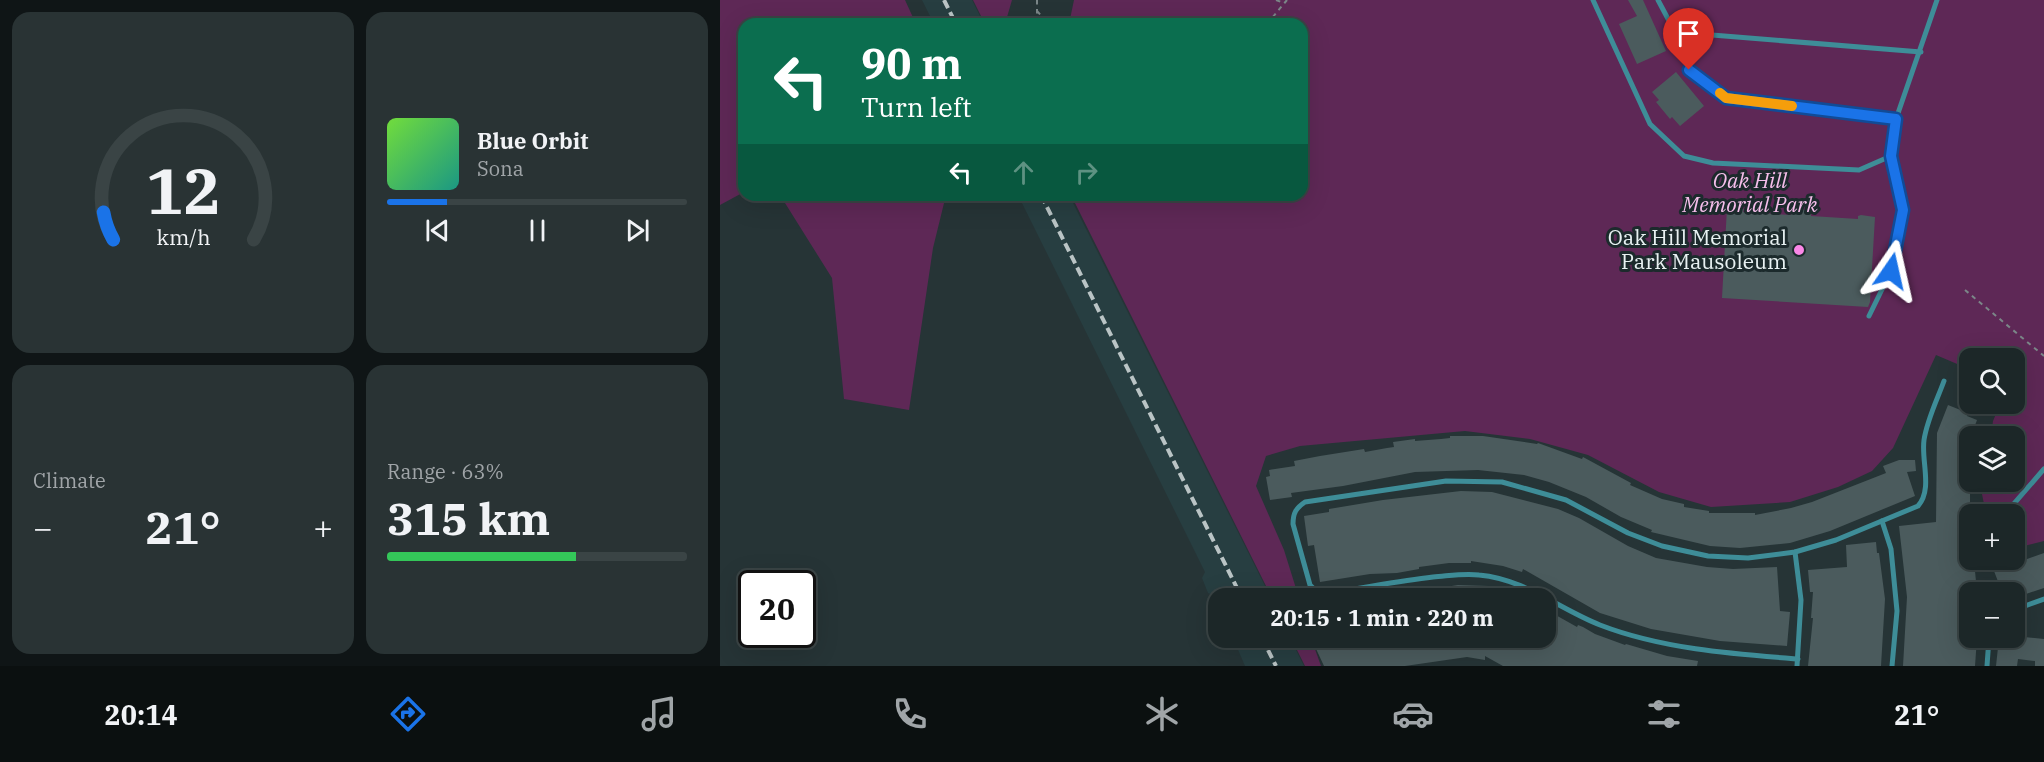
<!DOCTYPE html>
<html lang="en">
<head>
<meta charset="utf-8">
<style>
	body { margin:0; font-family:"IBM Plex Serif",serif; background:#293334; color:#f1f3f6; height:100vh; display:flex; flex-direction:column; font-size:22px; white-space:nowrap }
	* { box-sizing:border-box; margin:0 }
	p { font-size:20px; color:#a0a5a8 }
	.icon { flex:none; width:33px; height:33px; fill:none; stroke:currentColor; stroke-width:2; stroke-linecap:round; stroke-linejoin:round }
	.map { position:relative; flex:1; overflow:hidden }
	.drawer { display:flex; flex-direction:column; gap:12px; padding:12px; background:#0f1516; width:720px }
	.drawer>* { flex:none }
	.guide { position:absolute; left:18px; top:18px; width:570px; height:183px; border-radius:18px; box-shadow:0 6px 24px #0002,0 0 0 2px #3a4445; background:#0b6e4f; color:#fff; overflow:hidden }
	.fabs { position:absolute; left:1239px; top:348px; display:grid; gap:12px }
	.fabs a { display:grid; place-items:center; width:66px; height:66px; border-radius:12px; background:#1c2728; box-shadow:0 6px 24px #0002,0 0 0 2px #3a4445; font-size:30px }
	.speed { position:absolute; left:18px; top:570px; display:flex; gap:12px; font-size:30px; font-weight:700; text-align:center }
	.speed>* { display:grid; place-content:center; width:78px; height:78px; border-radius:50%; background:#1c2728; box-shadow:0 6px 24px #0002,0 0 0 2px #3a4445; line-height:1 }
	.speed .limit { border:3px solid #111; border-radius:9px; background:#fff; color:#111 }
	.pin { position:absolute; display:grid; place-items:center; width:51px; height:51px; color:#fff; margin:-62px -26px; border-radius:50% 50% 50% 0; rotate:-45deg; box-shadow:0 0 6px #0007 }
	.pin .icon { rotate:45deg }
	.me { position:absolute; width:66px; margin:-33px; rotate:11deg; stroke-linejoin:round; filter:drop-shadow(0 0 4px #0008) }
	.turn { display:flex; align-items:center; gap:21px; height:126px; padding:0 24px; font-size:27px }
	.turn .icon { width:78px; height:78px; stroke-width:2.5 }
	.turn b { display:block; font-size:42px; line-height:51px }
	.lanes { display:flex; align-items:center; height:57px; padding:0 24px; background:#0003; justify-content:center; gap:30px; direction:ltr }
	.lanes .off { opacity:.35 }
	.big { font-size:45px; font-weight:700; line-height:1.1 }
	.drawer .card { flex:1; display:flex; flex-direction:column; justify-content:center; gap:9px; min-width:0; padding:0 21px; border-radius:18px; background:#293334 }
	.drawer .dial { align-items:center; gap:0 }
	.dial svg { height:156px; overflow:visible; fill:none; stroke:#3a4445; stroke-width:7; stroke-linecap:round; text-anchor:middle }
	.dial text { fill:#f1f3f6; stroke:none }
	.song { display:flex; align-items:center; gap:18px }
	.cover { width:72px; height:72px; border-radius:9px; background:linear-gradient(135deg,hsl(100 70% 55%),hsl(170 70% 35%)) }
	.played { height:6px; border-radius:3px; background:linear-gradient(90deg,#1a73e8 20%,#3a4445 20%) }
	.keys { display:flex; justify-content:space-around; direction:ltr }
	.heat { display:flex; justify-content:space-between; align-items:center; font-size:33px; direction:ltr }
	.charge { height:9px; border-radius:4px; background:linear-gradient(90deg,#34c759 63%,#3a4445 0) }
	.drawer .tiles { flex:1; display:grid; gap:12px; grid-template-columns:repeat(2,1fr) }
	.trip { position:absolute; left:488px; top:588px; width:348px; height:60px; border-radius:18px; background:#1c2728; box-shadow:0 6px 24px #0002,0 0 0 2px #3a4445; font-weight:700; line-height:60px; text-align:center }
	.tabs { display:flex; height:96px; justify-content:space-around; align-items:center; background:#0b1010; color:#a0a5a8 }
	.tabs .icon { width:42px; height:42px }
	.tabs .on { color:#1a73e8 }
	.tabs b { font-size:27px; color:#f1f3f6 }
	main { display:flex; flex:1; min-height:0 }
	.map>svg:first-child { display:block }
	.built { fill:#273e41 }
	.green { fill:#5e2856 }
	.building { fill:#4b5b5d }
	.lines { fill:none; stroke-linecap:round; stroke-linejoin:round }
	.path { stroke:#7b8688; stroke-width:2; stroke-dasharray:4.5 4.5; stroke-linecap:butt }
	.lane { stroke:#3e8d98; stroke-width:5 }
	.rail { stroke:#bac4c5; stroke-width:4; stroke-dasharray:9 4.5; stroke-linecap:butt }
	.route-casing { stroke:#114b97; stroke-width:15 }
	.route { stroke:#1a73e8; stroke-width:10 }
	.slow { stroke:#f59e0b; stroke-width:10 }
	.poi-dot { fill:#fa87e7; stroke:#1c2a2c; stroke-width:2 }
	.labels { text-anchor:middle; stroke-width:6; stroke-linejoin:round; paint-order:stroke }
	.park-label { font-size:21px; font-style:italic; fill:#f6beeb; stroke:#1c2a2c }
	.poi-label { font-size:21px; fill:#e8f1f2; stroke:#1c2a2c; text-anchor:end }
</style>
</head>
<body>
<main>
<section class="drawer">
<div class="tiles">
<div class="card dial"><svg viewBox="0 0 100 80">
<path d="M14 69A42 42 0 1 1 86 69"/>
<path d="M14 69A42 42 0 0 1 9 55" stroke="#1a73e8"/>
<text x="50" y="56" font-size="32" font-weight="700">12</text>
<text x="50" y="72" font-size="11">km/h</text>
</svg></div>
<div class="card">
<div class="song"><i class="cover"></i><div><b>Blue Orbit</b><p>Sona</p></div></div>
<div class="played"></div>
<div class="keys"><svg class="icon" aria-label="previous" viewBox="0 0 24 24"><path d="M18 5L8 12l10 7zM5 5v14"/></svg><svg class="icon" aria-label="pause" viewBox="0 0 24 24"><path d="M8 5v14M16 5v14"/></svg><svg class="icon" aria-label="next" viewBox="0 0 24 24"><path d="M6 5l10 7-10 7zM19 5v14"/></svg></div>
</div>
<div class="card"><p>Climate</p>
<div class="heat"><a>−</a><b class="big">21°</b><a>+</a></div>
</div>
<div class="card"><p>Range · 63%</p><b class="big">315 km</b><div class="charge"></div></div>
</div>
</section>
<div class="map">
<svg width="1324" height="666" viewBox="0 0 1324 666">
	<rect width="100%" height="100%" fill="#263436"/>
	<g class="built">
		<polygon points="202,0 252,0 264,24 214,24"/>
		<polygon points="298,195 349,195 551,598 498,598 498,602 495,596 488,593 482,578 485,572"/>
		<polygon points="513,638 570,638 584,666 525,666"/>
	</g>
	<g class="green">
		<polygon points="0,0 185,0 196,24 24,24 24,192 0,205"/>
		<polygon points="253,0 292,0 285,24 265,24"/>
		<polygon points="354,0 1324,0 1324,541 1300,547 1295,544 1294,514 1266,514 1262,494 1264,482 1294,482 1294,436 1271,436 1273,421 1280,404 1294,404 1294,358 1250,358 1249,369 1216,355 1173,448 1152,471 1118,487 1070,502 991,507 939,492 868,455 810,439 745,431 580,446 546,456 536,486 564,550 579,598 552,598 351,195 582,195 582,24 349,24"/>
		<polygon points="60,195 226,195 213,248 189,410 124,399 112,278"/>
		<polygon points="571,638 591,638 601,666 585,666"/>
	</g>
	<g class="building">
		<polygon points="908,0 923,0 946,51 917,64 899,24 917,16"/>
		<polygon points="956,72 984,106 960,126 952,117 950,119 936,102 939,100 932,92"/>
		<polygon points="1007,208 1021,208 1024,209 1023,212 1071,215 1071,209 1091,210 1091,216 1138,219 1138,216 1141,215 1155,217 1150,302 1148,307 1002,298"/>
		<polygon points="1228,405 1248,413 1247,416 1257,420 1251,436 1250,436 1250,560 1256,560 1258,570 1255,571 1257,592 1250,592 1250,638 1257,638 1255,666 1183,666 1187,597 1179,526 1216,522 1217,433"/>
		<polygon points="730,436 763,436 817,444 818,443 862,459 863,457 911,483 910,485 942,499 964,504 964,507 989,511 989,513 1035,513 1035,515 1071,508 1092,502 1166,473 1163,466 1179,460 1195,460 1196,471 1187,472 1195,496 1110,531 1070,543 1020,548 990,546 931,532 932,530 901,517 866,497 829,482 804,475 758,470 695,472 623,486 571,493 572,497 550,500 546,477 550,476 549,470 575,466 574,461 600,456 644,449 645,452 667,448 674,447 673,442 695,439 695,441 721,439 730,438"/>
		<polygon points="741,491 772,492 838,509 859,518 908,546 936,558 987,567 1013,569 1057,567 1060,611 1070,612 1067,646 1000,641 931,629 880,613 803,569 802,572 783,566 751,561 751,563 729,563 699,567 699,569 677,573 650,574 600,582 594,545 588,546 584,516 609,512 609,509 663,500"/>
		<polygon points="1156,542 1157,553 1159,553 1165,599 1161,666 1088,666 1093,618 1091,618 1093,592 1090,592 1088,570 1127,567 1126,545"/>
		<polygon points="1324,553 1324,588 1294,598 1294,592 1282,592 1274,571"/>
		<polygon points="738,585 769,586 805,595 805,598 689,598 688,593"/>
		<polygon points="825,609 857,627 858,625 863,627 875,634 905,645 906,644 947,656 978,661 977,666 783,666 765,656 765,660 747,657 685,666 604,666 591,638 612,638 615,649 633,641 632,639 640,638 798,638 815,645 819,638 825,638"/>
		<polygon points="1294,636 1324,639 1324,666 1315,666 1315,661 1298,659 1297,666 1276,666 1279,638"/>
	</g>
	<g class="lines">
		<g class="path">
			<polyline points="317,0 317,24"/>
			<polyline points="556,0 564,3"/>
			<polyline points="317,11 329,24"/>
			<polyline points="547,24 567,0"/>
			<polyline points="1245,290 1324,356"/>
		</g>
		<g class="lane">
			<polyline points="873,0 930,124 964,156 993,163 1139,170 1171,156"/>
			<polyline points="938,0 955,32 969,70 1007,98 1176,119"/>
			<polyline points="955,32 1201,52"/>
			<polyline points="1149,316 1171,271 1183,210 1171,156 1176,119 1217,0"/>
			<polyline points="1285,514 1324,469"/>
			<polyline points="1162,521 1171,549 1177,611 1172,666"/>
			<polyline points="1075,552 1081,600 1077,666"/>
			<polyline points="1294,610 1324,599"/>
			<path d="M1078,659c-65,-5 -136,-10 -198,-34 -41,-16 -75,-46 -121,-50 -15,-2 -31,1 -46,2 -35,4 -69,11 -104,16h-11l-8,-8 -17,-61c0,-11 3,-16 12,-22l141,-21 56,1 64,18 62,33 34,13 46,10 40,2 47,-6 41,-12 82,-34c15,-17 3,-45 6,-66 3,-20 13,-40 20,-59"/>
			<polyline points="1267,666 1269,638"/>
		</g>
		<g class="rail">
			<polyline points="224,0 236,24"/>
			<polyline points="321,195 522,598"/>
			<polyline points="542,638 556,666"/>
		</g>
	</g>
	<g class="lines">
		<defs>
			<polyline id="route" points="969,70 1006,98 1176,119 1171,156 1183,210 1171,271"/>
		</defs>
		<use href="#route" class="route-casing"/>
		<use href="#route" class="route"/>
		<polyline class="slow" points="1000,93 1006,98 1072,106"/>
	</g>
	<circle class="poi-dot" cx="1079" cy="250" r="6"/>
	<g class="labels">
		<g class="park-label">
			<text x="1030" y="188">Oak Hill<tspan x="1030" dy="24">Memorial Park</tspan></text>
		</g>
		<g class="poi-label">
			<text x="1067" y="245">Oak Hill Memorial<tspan x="1067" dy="24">Park Mausoleum</tspan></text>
		</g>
	</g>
</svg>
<div class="fabs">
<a><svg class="icon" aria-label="search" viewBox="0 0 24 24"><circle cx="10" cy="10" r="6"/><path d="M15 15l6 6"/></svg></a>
<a><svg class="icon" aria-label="layers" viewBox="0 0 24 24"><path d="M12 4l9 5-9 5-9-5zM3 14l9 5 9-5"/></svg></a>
<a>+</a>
<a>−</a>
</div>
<div class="speed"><div class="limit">20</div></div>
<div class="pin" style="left:969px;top:70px;background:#d93025"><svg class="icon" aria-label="arrive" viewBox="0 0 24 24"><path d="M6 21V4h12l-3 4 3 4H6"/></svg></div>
<svg class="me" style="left:1171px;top:271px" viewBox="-20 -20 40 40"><path d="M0-17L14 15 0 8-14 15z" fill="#1a73e8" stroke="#fff" stroke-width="4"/></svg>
<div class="trip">20:15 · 1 min · 220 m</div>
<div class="guide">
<div class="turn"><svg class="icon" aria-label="left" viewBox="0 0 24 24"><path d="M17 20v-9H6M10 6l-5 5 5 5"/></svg><div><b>90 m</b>Turn left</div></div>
<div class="lanes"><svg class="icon" aria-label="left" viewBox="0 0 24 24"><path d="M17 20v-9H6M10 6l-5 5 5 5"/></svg><svg class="icon off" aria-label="ahead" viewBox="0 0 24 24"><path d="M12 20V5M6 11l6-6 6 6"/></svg><svg class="icon off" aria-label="right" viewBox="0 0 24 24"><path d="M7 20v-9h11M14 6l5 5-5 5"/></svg></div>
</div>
</div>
</main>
<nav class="tabs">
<b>20:14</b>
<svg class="icon on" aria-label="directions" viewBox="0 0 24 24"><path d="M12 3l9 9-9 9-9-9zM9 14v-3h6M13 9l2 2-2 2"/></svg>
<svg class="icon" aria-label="music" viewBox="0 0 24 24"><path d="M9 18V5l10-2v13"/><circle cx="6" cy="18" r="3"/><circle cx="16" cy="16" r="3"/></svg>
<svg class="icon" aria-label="phone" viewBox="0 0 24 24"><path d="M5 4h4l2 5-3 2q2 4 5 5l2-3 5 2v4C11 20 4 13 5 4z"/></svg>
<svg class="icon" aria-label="climate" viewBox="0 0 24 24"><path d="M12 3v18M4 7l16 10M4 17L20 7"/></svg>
<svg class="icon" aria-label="car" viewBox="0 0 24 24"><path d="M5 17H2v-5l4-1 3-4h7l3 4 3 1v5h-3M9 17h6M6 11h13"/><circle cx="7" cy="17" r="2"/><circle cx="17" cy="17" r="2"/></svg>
<svg class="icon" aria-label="filters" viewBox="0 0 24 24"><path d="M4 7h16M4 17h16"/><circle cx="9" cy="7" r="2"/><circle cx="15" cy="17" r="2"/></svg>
<b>21°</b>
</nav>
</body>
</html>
